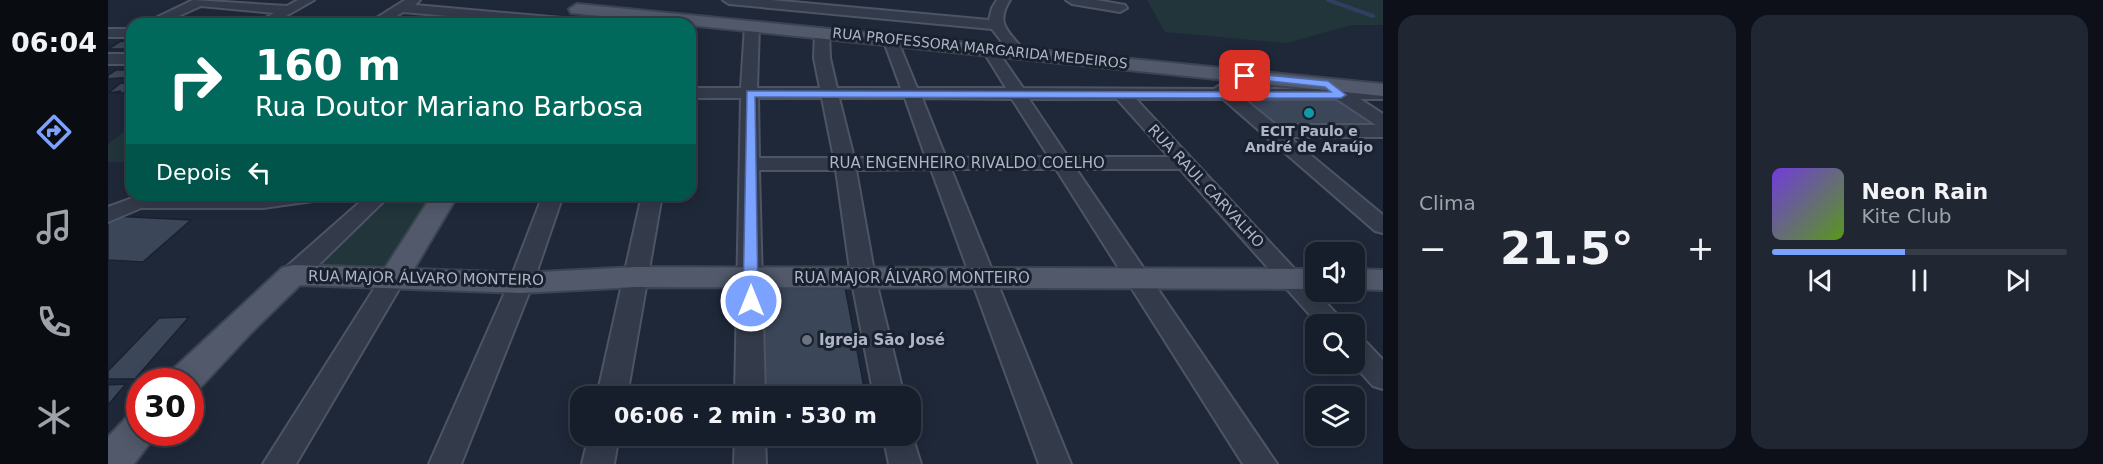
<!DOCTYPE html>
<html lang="pt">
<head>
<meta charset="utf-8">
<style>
	body { margin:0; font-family:"DejaVu Sans",sans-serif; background:#202733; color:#f1f3f6; height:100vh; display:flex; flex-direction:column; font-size:22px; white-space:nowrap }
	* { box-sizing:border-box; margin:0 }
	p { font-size:20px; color:#9ea2a9 }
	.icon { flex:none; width:33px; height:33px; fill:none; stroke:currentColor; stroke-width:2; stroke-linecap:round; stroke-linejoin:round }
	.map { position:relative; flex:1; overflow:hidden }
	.panel { display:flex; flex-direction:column; gap:15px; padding:15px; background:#0d1018; width:720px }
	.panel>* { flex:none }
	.top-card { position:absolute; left:18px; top:18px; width:570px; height:183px; border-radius:18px; box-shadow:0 3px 15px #0003,0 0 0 2px #363c47; background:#00695c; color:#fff; overflow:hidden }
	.tools { position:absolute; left:1197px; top:242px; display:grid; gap:12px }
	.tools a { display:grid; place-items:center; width:60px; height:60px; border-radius:12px; background:#171e2b; box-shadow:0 3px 15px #0003,0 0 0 2px #363c47; font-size:30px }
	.speed { position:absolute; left:18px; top:368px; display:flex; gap:12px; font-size:30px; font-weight:700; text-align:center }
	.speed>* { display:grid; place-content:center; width:78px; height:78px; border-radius:50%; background:#171e2b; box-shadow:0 3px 15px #0003,0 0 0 2px #363c47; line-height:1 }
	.speed .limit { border:9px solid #d22; background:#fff; color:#111 }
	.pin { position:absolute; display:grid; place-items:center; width:51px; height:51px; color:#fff; margin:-26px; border-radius:12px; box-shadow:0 3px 9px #0006 }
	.me { position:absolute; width:66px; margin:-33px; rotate:0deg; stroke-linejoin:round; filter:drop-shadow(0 0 4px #0008) }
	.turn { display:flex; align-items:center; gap:21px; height:126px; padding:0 30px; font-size:27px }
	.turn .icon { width:78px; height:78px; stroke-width:2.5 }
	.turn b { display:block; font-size:42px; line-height:51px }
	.then { display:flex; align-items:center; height:57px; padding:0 30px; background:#0003; gap:12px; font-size:22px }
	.big { font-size:45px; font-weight:800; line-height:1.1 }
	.panel .tile { flex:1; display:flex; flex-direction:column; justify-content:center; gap:9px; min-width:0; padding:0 21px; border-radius:18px; background:#202733 }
	.song { display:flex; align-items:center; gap:18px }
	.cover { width:72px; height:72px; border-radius:9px; background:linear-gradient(135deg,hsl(260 70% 55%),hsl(90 70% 35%)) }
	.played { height:6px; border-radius:3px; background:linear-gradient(90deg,#7ba2fe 45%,#363c47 45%) }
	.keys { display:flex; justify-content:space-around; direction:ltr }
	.heat { display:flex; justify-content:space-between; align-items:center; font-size:33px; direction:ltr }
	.panel .tiles { flex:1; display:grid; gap:15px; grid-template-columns:repeat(2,1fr) }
	.trip { position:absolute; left:462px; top:386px; width:351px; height:60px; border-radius:18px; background:#171e2b; box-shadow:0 3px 15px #0003,0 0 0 2px #363c47; font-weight:800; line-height:60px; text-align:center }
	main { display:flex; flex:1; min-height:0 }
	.tabs { display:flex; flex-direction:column; width:108px; justify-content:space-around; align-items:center; background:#090c11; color:#9ea2a9 }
	.tabs .icon { width:42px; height:42px }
	.tabs .active { color:#7ba2fe }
	.tabs b { font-size:27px; color:#f1f3f6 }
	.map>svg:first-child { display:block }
	.green { fill:#21353a }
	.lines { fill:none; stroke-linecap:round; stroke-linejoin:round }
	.stream { stroke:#303f60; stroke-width:4 }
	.building { fill:#3b4659; stroke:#1a2230; stroke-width:1.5 }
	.minor-casing { stroke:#4d5564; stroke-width:4 }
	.major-casing { stroke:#3c4453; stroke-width:4 }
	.minor { fill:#333a4a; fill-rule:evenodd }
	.major { fill:#51596a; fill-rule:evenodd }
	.route { fill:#7ba2fe; stroke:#5069a5; stroke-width:1.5 }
	.culture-dot { fill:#0f9aa8; stroke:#19202e; stroke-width:2 }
	.worship-dot { fill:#6b7280; stroke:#19202e; stroke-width:2 }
	.labels { text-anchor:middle; stroke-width:6; stroke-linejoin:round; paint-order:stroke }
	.far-street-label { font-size:14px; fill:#adb5c6; stroke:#19202e }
	.far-poi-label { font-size:14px; font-weight:bold; fill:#adb5c6; stroke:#19202e }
	.street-label { font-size:15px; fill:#adb5c6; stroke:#19202e }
	.poi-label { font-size:15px; font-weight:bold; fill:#adb5c6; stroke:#19202e; text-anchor:start }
</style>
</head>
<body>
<main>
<nav class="tabs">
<b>06:04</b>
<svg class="icon active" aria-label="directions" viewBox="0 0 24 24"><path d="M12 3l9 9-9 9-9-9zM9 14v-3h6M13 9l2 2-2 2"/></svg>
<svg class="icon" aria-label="music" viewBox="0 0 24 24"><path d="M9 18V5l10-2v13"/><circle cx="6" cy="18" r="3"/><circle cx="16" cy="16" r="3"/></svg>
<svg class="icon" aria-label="phone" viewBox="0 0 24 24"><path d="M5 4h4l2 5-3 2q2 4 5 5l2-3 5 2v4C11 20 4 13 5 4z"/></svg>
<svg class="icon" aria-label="climate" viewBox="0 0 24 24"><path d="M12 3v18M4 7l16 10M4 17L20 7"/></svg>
</nav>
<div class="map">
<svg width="1275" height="464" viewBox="0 0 1275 464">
	<rect width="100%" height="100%" fill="#1f2839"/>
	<g class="green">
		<polygon points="1039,0 1275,0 1275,25 1244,25 1179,43 1057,32"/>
		<polygon points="1113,75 1213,85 1217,91 1129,91"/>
		<polygon points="24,126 24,162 0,162 0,144"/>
		<polygon points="277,195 329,195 281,273 198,268"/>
	</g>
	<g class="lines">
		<polyline class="stream" points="1220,0 1265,16"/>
	</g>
	<g class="building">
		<polygon points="13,41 24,42 24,49 0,49"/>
		<polygon points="8,70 24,70 21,72 24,72 24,77 0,79 0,75"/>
		<polygon points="13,83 24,84 24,93 19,93 23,91 19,91 15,93 10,93 13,91 0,93"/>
		<polygon points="1134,98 1228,99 1270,128 1169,128"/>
		<polygon points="4,216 83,220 35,262 0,260 0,219"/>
		<polygon points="651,287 737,287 757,392 651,393"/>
		<polygon points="81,317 27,379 0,379 0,371 51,318"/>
		<polygon points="18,384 0,405 0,385"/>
	</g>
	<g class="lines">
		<defs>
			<g id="minor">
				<polygon points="85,0 179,6 190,0 206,0 164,24 147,24 166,13 93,6 53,24 35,24"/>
				<polygon points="297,0 312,0 307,5 454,18 461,22 460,24 430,24 295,12 276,24 259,24"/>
				<path d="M615,0h48l218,20 3,-12 5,-8h13c-16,25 0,32 15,52l-3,3h-10l-20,-26 -263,-25z"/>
				<polygon points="958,0 988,0 1017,5 1019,8 1012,12 964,4"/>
				<polygon points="513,9 520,13 516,24 502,24 508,10"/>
				<path d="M644,22l7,4 -2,62h63l-6,-30 1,-26 7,-4 7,4 1,26 7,30h64l-18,-49 7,-4 7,4 20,49h89l-24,-39 7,-4 5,1 29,42 191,1 8,-5 10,5h151v10h-23l23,15v23h-94l94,78v18l-8,-2 -152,-132h-87l210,225h-28l-138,-155h-104l201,295h-34l-187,-295h-105l120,295h-32l-108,-295 -75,1 19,107 29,119h-30l-23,-119 -15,-107h-77l6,226h-30l6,-298h-51v-10h51l4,-62zM650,98h64l12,60h-75zM731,98h66l21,60h-72zM814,98l90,1 37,58 -103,1zM921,99h88l52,58h-101zM1136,99h93l39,26h-100z"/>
				<rect x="0" y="29" width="24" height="8"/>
				<rect x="0" y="54" width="24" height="10"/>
				<polygon points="215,195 212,199 205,201 155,208 33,208 0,222 0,207 30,196"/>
				<polygon points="260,195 282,195 194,281 185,283 176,281 173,275 176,269"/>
				<polygon points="435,195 455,195 425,283 353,464 321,464 401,283"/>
				<polygon points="534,195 554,195 519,396 489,396"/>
				<polygon points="285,271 294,273 297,279 188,464 155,464 276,273"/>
				<polygon points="1246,337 1256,340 1275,360 1275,389 1265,386 1244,363 1246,363"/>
				<polygon points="802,429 813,464 781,464 775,435 802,435"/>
				<polygon points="481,435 511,435 506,464 474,464"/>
				<polygon points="627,435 657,435 658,464 626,464"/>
			</g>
			<g id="major">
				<polygon points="469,4 1275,84 1275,96 463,13 461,9"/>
				<polygon points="324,195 350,195 306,269 413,273 528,267 1208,269 1208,289 528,287 413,293 192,285 143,333 89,391 82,393 82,381 58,381 63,371 174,268 185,265 277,268"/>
				<polygon points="1246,269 1275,270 1275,290 1246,289"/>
				<polygon points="32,413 32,432 50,432 26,464 0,464 0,437 18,418"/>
			</g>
		</defs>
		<use href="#minor" class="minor-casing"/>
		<use href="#major" class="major-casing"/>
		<use href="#minor" class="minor"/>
		<use href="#major" class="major"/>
	</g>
	<polygon class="route" points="1137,73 1220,81 1238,95 1233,98 647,97 650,301 648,305 637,305 635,301 639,91 1223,92 1217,87 1133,78 1133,74"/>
	<circle class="culture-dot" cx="1201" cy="113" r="6"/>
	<circle class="worship-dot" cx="699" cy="340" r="6"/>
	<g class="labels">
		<g class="far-street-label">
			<text transform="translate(872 48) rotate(6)" y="5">RUA PROFESSORA MARGARIDA MEDEIROS</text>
		</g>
		<g class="far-poi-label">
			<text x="1201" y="136">ECIT Paulo e<tspan x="1201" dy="16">André de Araújo</tspan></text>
		</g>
		<g class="street-label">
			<text x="859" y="168">RUA ENGENHEIRO RIVALDO COELHO</text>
			<text transform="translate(1098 186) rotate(47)" y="5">RUA RAUL CARVALHO</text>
			<text transform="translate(318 278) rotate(1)" y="5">RUA MAJOR ÁLVARO MONTEIRO</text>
			<text x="804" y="283">RUA MAJOR ÁLVARO MONTEIRO</text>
		</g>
		<g class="poi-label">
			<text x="711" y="345">Igreja São José</text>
		</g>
	</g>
</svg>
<div class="tools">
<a><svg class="icon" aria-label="sound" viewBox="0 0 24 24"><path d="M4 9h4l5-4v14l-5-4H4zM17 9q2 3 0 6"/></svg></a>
<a><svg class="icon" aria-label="search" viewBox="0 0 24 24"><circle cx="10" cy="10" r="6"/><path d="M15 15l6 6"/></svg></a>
<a><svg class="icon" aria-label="layers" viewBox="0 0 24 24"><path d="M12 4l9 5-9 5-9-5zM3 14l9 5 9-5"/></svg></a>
</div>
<div class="speed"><div class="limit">30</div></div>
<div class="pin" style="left:1137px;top:76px;background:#d93025"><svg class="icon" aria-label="arrive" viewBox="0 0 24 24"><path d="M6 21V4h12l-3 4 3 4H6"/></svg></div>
<svg class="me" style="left:643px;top:301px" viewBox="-20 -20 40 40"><circle r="17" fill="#7ba2fe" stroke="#fff" stroke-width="3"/><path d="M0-11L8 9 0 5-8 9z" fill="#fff"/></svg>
<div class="trip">06:06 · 2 min · 530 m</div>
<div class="top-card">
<div class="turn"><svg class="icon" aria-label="right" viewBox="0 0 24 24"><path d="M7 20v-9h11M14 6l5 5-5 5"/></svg><div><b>160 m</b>Rua Doutor Mariano Barbosa</div></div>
<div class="then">Depois<svg class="icon" aria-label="left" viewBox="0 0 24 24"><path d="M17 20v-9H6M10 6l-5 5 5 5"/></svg></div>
</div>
</div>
<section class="panel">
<div class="tiles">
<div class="tile"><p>Clima</p>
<div class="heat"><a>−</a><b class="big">21.5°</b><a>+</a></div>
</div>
<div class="tile">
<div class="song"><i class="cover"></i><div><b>Neon Rain</b><p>Kite Club</p></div></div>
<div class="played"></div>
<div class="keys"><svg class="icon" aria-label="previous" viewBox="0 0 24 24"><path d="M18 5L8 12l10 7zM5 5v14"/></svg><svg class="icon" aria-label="pause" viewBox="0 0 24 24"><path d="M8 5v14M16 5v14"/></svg><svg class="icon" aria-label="next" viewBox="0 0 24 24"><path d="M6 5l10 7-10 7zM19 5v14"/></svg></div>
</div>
</div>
</section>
</main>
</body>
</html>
